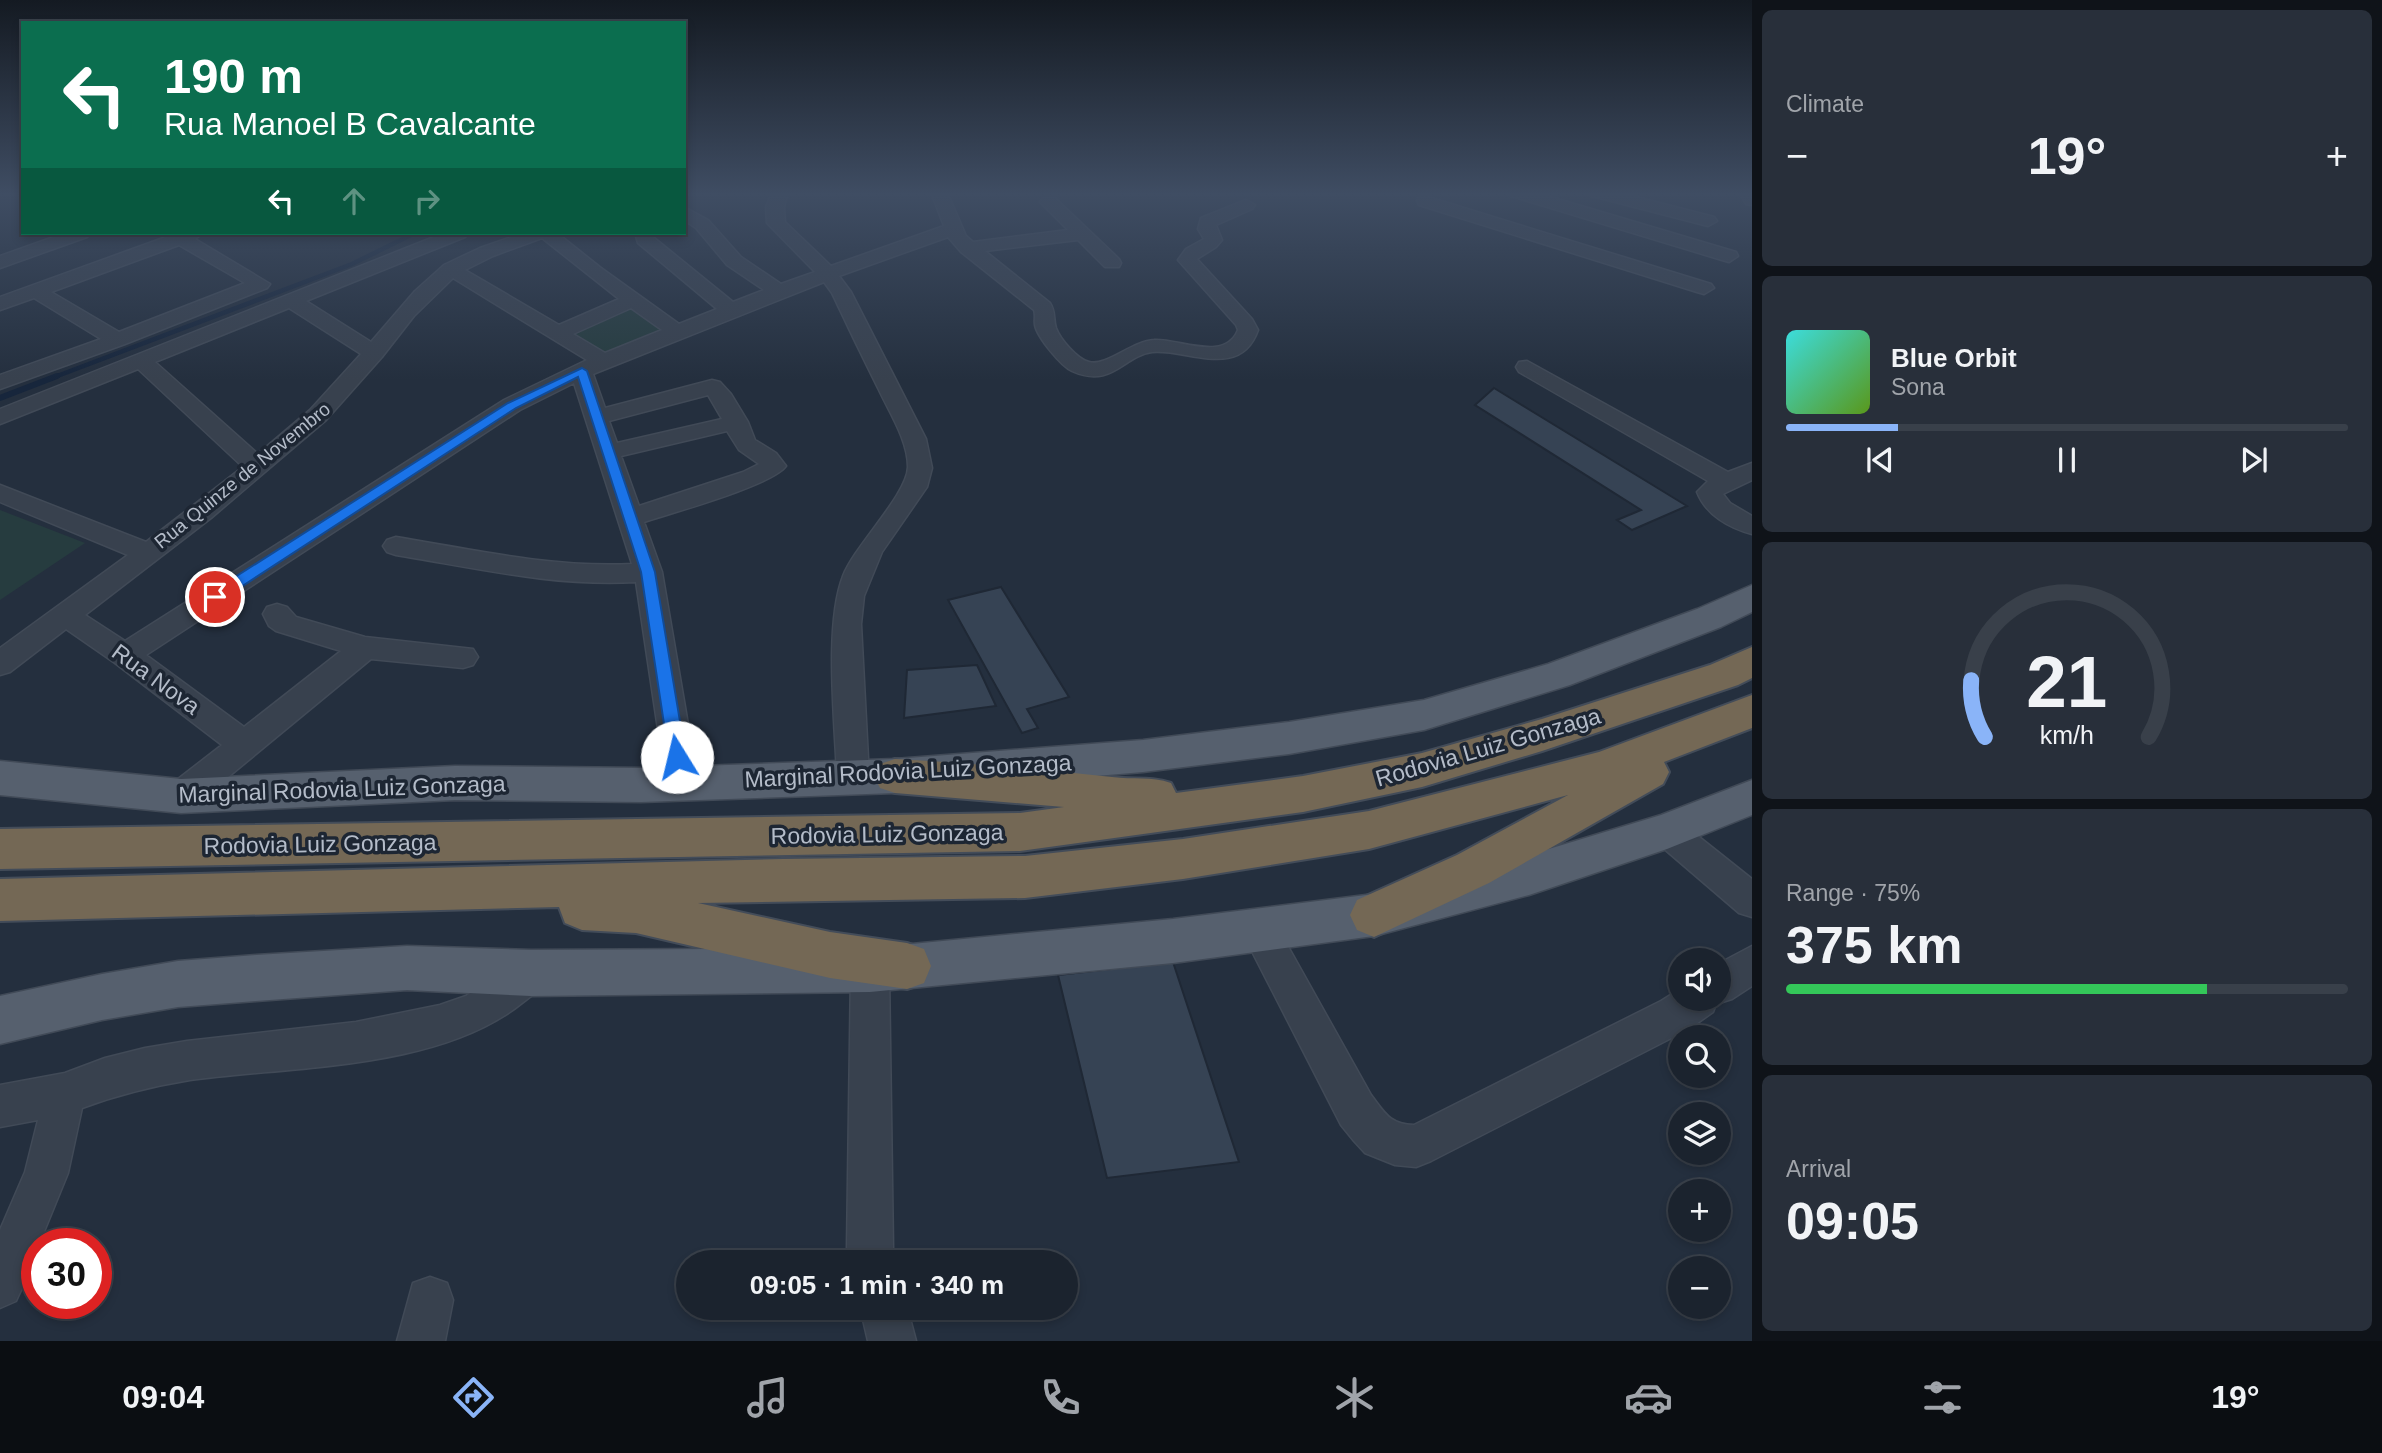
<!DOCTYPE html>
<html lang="en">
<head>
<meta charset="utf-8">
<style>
	body { margin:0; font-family:Helvetica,sans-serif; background:#282f3a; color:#f1f3f6; height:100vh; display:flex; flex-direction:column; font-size:26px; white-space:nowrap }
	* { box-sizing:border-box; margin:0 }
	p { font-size:23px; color:#a0a4aa }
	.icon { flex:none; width:38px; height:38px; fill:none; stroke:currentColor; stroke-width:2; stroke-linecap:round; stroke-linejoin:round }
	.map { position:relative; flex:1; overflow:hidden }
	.details { display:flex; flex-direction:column; gap:10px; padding:10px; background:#0f1319; width:630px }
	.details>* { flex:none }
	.guide { position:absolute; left:21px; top:21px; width:665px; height:214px; border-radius:0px; box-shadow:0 4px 10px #0003,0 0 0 2px #39404a; background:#0b6e4f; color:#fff; overflow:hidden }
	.fabs { position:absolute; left:1668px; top:948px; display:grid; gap:14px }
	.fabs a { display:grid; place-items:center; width:63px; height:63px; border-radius:50%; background:#1b232e; box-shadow:0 4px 10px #0003,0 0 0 2px #39404a; font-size:35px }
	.speed { position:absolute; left:21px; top:1228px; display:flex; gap:14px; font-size:35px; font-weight:700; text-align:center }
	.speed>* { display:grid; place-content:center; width:91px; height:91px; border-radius:50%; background:#1b232e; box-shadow:0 4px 10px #0003,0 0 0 2px #39404a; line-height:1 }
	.speed .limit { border:10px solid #d22; background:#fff; color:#111 }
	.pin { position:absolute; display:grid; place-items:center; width:60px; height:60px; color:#fff; margin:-30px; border:4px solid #fff; border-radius:50%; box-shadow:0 2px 7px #0007 }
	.me { position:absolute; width:77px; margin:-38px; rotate:351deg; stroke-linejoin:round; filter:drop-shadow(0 0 5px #0008) }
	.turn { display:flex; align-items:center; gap:24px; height:147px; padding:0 28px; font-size:32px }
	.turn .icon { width:91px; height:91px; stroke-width:2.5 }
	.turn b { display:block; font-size:49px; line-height:60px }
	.lanes { display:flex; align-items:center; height:66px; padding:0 28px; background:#0003; justify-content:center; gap:35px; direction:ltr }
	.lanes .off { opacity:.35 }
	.big { font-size:52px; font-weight:700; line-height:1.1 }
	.details .tile { flex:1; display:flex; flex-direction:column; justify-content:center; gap:10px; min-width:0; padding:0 24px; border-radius:10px; background:#282f3a }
	.details .dial { align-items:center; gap:0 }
	.dial svg { height:182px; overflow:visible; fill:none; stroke:#39404a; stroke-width:7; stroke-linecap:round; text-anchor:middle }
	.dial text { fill:#f1f3f6; stroke:none }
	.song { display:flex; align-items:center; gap:21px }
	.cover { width:84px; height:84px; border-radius:10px; background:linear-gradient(135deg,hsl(180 70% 55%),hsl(90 70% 35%)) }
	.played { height:7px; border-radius:4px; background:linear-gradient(90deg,#8ab4f8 20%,#39404a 20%) }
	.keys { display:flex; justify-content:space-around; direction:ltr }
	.heat { display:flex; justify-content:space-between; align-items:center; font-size:38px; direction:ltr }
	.charge { height:10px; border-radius:5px; background:linear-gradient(90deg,#34c759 75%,#39404a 0) }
	.trip { position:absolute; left:676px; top:1250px; width:402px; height:70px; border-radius:35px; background:#1b232e; box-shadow:0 4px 10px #0003,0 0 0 2px #39404a; font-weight:700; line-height:70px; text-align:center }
	.tabs { display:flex; height:112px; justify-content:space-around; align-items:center; background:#0b0e12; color:#a0a4aa }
	.tabs .icon { width:49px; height:49px }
	.tabs .current { color:#8ab4f8 }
	.tabs b { font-size:32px; color:#f1f3f6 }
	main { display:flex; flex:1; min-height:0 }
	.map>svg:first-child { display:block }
	.green { fill:#263c3f }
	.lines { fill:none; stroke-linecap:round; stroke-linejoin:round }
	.stream-far1 { stroke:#17263c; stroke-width:4.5 }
	.stream { stroke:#17263c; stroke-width:6 }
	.building { fill:#364354; stroke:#1f2835; stroke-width:2 }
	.minor-casing { stroke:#414a57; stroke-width:3 }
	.major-casing { stroke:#414a57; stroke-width:3 }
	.highway-casing { stroke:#434c59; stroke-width:4 }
	.minor { fill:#38414e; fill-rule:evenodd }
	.major { fill:#56606e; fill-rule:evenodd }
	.highway { fill:#746855; fill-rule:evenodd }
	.route { fill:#1a73e8; stroke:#114b97; stroke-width:2 }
	.labels { text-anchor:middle; stroke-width:7; stroke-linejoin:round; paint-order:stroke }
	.far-street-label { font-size:19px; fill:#b4bcc9; stroke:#1d2633 }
	.street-label { font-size:23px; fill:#b4bcc9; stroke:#1d2633 }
</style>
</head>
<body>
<main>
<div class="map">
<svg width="1752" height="1341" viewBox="0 0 1752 1341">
	<rect width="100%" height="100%" fill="#242f3e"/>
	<g class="green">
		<polygon points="634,303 674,332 605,359 564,335"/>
		<polygon points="0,510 85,543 0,600"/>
	</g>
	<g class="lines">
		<polyline class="stream-far1" points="52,378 352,264 415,233"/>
		<polyline class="stream" points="0,398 57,376"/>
	</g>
	<g class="building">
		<polygon points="1494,388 1687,506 1632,530 1617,520 1641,510 1475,405"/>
		<polygon points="1001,587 1069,697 1027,709 1038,728 1022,733 948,600"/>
		<polygon points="977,665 996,706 904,718 907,670"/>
		<polygon points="1173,962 1239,1162 1107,1178 1058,975"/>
	</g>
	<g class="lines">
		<defs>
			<g id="minor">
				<path d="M772,192h16l-4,15 1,15 46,44 113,-40 -13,-34h16l19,44 7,6 95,-12 -28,-28 3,-4h12l64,61 2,4 -2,4h-14l-27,-27 -93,11 65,52c6,9 3,16 6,25 4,11 21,31 33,34 17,5 43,-21 65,-22 24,-2 71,23 84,-10l-2,-5 -58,-65 8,-11 18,-10 -6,-10 3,-11 45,-18 9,5 -3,4 -36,16 6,15 -6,7 -19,12 55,60 6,11c-18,51 -72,18 -106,22 -29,4 -40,37 -80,19 -11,-5 -35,-34 -37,-46 -1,-6 1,-9 -1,-15l-73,-58 -13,-15 -109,39 12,16 75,147 6,29 -5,19 -45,65 -18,44 -3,28 8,153 -4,10 -12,4 -12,-4 -4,-10c-2,-55 -13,-152 6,-201 12,-31 64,-81 65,-109 0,-27 -19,-55 -30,-79 -16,-32 -31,-63 -46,-95l-8,-11 -231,92 12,34 107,-28 8,2 11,12 17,28 7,18 21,13 10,13c-13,19 -115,47 -142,56l18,50 36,211 -4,10 -12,4 -12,-4 -4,-10 -30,-201c-81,5 -160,-14 -240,-27l-9,-3 -4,-6 4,-6 9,-3c78,13 157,31 236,27l-58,-181 -54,27 -374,245 98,72 97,-76 -65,-20 -7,-5 -6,-12 4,-7 10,-3 10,3 9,10 69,20 108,12 5,8 -5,8 -10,3 -92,-9 -178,147 -12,4 -12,-4 -5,-10 5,-10 53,-41 -107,-82 -49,-34 -56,43 -10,3v-27l128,-93 -128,-53v-17l146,57 97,-75 -105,-98 -138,55v-15l444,-176h24l-3,4 -159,64 65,41 44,-51 29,-26 36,-17 43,-15h34l44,35 78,56 38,-15 -79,-66 -3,-10h16l2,4 80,65 31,-12 -37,-25 -31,-37 -12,-8v-13l24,13 33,37 40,27 34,-12 -48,-49 -1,-16zM542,238l77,61 -60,26 -94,-55 28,-14zM453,278l134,82 -83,40 -379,241 -40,-26 126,-97 115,-98 56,-63 32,-41zM289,308l72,46 -51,56 -52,44 -103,-92zM631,308l31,22 -57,23 -32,-19zM708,395l14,24 -105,24 -8,-22zM727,431l12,19 20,14 -16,8 -104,34 -18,-50z"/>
				<polygon points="1509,192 1534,192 1736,252 1738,256 1729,262 1722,260 1511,196"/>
				<polygon points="1590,192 1617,192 1714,217 1717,221 1708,226 1592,196"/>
				<polygon points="1739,192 1752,192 1752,205 1746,204"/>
				<polygon points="1425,196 1711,284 1714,288 1704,294 1697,292 1419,205 1417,201 1419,197"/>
				<polygon points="65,233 90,233 87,237 0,268 0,256"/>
				<path d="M163,233h40l-8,6 75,45 -3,4 -142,56 -125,45v-14l101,-36 -67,-41 -34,12v-13l166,-60zM179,245l66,38 -126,49 -68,-40z"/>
				<path d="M1527,361l201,111 24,-9v17l-29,14 7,9 22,13v18c-23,-6 -46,-19 -55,-42l11,-11 -189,-109 -3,-5 3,-5z"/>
				<polygon points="1667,816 1679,821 1752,879 1752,917 1739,913 1655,841 1650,831 1655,821"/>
				<path d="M1258,911l13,5 100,179c14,18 18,29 43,30l247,-124 19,-12v10h38v-35l34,-18v40l-20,13 -16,5 -3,8 -24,17 -258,132 -15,6 -21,-2 -30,-12 -11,-12 -13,-16 -101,-197 5,-12z"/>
				<polygon points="870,952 883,957 889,970 893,1248 896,1262 850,1262 847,1248 851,970 857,957"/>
				<path d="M531,955l13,5 6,13c-6,14 -16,21 -28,30 -83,67 -230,63 -332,77 -37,6 -73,15 -108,28l-14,65 -29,71h-2c0,19 -14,40 -21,57l-16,7v-78l25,-58 13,-52 -38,7v-42l65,-12 40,-15 40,-10 42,-7 169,-19 84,-17 26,-9 52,-36z"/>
				<polygon points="430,1277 447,1283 453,1300 445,1341 397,1341 413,1283"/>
				<polygon points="860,1307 907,1307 916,1341 868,1341"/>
			</g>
			<g id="major">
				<polygon points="1752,585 1752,612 1721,627 1570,685 1424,730 1289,754 1143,772 895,793 641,802 455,800 181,813 0,795 0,761 181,779 455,766 641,768 895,759 1143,740 1289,722 1424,700 1548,664 1697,609"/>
				<polygon points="1752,780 1752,815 1667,849 1529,895 1374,936 1173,963 870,992 531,996 407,990 256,1001 178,1007 102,1020 0,1044 0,996 102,974 178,961 256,955 407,946 531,950 870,948 1173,919 1374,894 1529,855 1661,815"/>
			</g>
			<g id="highway">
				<path d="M1752,647v31l-14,7 -196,66 -120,36 -119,25 -283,39 -1020,18v-40l1020,-16 44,-6 -169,-14 -15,-5 -6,-12 6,-12 15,-5c73,4 145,10 217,18 21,3 39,-1 59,6l5,10 127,-17 119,-23 120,-34 168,-54z"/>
				<polygon points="1752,695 1752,728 1664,762 1669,772 1663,784 1489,883 1374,937 1357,930 1350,915 1357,900 1457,855 1568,795 1369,849 1183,879 1025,898 698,903 830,932 907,943 924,949 931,966 924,983 907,989 830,978 636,933 582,930 565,923 559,907 0,921 0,879 783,859 1025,856 1183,839 1369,811 1599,752"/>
			</g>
		</defs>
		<use href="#minor" class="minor-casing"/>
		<use href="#major" class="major-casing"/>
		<use href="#highway" class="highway-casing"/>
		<use href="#minor" class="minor"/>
		<use href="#major" class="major"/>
		<use href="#highway" class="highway"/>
	</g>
	<linearGradient id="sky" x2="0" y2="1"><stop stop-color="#141a22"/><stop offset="0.51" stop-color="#3f4d63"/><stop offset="1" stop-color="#3f4d63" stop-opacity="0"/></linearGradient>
	<rect width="1752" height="380" fill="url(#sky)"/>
	<polygon class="route" points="582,368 587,371 655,572 686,757 684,762 671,762 669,757 641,572 578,377 516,408 221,600 210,600 208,597 210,593 508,403"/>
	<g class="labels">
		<g class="far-street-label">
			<text transform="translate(242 475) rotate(-39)" y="7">Rua Quinze de Novembro</text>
		</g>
		<g class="street-label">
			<text transform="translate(156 679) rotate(36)" y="8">Rua Nova</text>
			<text transform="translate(1488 747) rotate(-16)" y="8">Rodovia Luiz Gonzaga</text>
			<text transform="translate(908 771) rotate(-3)" y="8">Marginal Rodovia Luiz Gonzaga</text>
			<text transform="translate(342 789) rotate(-2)" y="8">Marginal Rodovia Luiz Gonzaga</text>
			<text transform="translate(887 834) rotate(-1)" y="8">Rodovia Luiz Gonzaga</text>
			<text transform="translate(320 844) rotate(-1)" y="8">Rodovia Luiz Gonzaga</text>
		</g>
	</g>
</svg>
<div class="fabs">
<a><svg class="icon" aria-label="sound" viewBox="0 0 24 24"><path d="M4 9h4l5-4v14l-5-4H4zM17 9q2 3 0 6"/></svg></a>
<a><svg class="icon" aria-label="search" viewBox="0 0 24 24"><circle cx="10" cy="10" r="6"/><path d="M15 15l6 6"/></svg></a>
<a><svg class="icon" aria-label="layers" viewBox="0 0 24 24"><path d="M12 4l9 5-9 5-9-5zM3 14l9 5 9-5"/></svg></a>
<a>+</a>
<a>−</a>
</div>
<div class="speed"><div class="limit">30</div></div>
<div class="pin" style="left:215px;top:597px;background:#d93025"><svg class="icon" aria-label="arrive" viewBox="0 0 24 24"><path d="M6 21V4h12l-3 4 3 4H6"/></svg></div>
<svg class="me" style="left:677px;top:757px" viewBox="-20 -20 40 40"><circle r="19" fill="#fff"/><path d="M0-13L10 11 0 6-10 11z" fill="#1a73e8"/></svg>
<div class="trip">09:05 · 1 min · 340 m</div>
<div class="guide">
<div class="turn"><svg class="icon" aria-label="left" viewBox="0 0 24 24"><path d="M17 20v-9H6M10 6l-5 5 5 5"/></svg><div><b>190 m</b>Rua Manoel B Cavalcante</div></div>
<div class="lanes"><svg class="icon" aria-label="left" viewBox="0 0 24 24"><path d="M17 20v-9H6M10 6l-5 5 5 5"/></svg><svg class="icon off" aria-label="ahead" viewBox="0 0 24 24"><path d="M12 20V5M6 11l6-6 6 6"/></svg><svg class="icon off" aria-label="right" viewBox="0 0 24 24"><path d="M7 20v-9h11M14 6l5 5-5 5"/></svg></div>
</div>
</div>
<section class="details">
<div class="tile"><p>Climate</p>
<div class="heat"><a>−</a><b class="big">19°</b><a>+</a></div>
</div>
<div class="tile">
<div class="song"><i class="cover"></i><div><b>Blue Orbit</b><p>Sona</p></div></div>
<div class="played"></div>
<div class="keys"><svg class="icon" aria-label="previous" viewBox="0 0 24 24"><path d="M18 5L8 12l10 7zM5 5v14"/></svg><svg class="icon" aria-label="pause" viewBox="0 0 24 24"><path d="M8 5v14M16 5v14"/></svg><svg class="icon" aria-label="next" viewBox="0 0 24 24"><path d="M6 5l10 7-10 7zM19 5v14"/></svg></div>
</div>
<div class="tile dial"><svg viewBox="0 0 100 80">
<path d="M14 69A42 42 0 1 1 86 69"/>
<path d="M14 69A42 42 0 0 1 8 44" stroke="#8ab4f8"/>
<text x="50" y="56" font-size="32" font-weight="700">21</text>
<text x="50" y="72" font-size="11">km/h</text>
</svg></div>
<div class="tile"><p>Range · 75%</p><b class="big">375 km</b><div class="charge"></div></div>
<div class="tile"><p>Arrival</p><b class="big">09:05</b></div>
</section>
</main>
<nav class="tabs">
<b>09:04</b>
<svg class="icon current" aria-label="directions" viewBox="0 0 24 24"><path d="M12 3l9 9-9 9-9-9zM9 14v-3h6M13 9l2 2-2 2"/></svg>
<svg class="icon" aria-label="music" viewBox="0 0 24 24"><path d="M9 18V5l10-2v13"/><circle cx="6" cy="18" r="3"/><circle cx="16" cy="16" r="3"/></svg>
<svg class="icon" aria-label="phone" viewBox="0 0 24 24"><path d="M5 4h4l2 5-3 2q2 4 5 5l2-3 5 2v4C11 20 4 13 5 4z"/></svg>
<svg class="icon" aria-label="climate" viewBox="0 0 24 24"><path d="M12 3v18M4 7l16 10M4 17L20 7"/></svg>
<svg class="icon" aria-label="car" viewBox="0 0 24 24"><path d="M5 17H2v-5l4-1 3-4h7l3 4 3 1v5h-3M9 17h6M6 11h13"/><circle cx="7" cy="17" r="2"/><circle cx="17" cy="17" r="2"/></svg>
<svg class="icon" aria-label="filters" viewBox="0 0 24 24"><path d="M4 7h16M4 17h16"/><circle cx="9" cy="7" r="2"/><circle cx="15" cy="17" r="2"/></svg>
<b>19°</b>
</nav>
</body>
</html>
